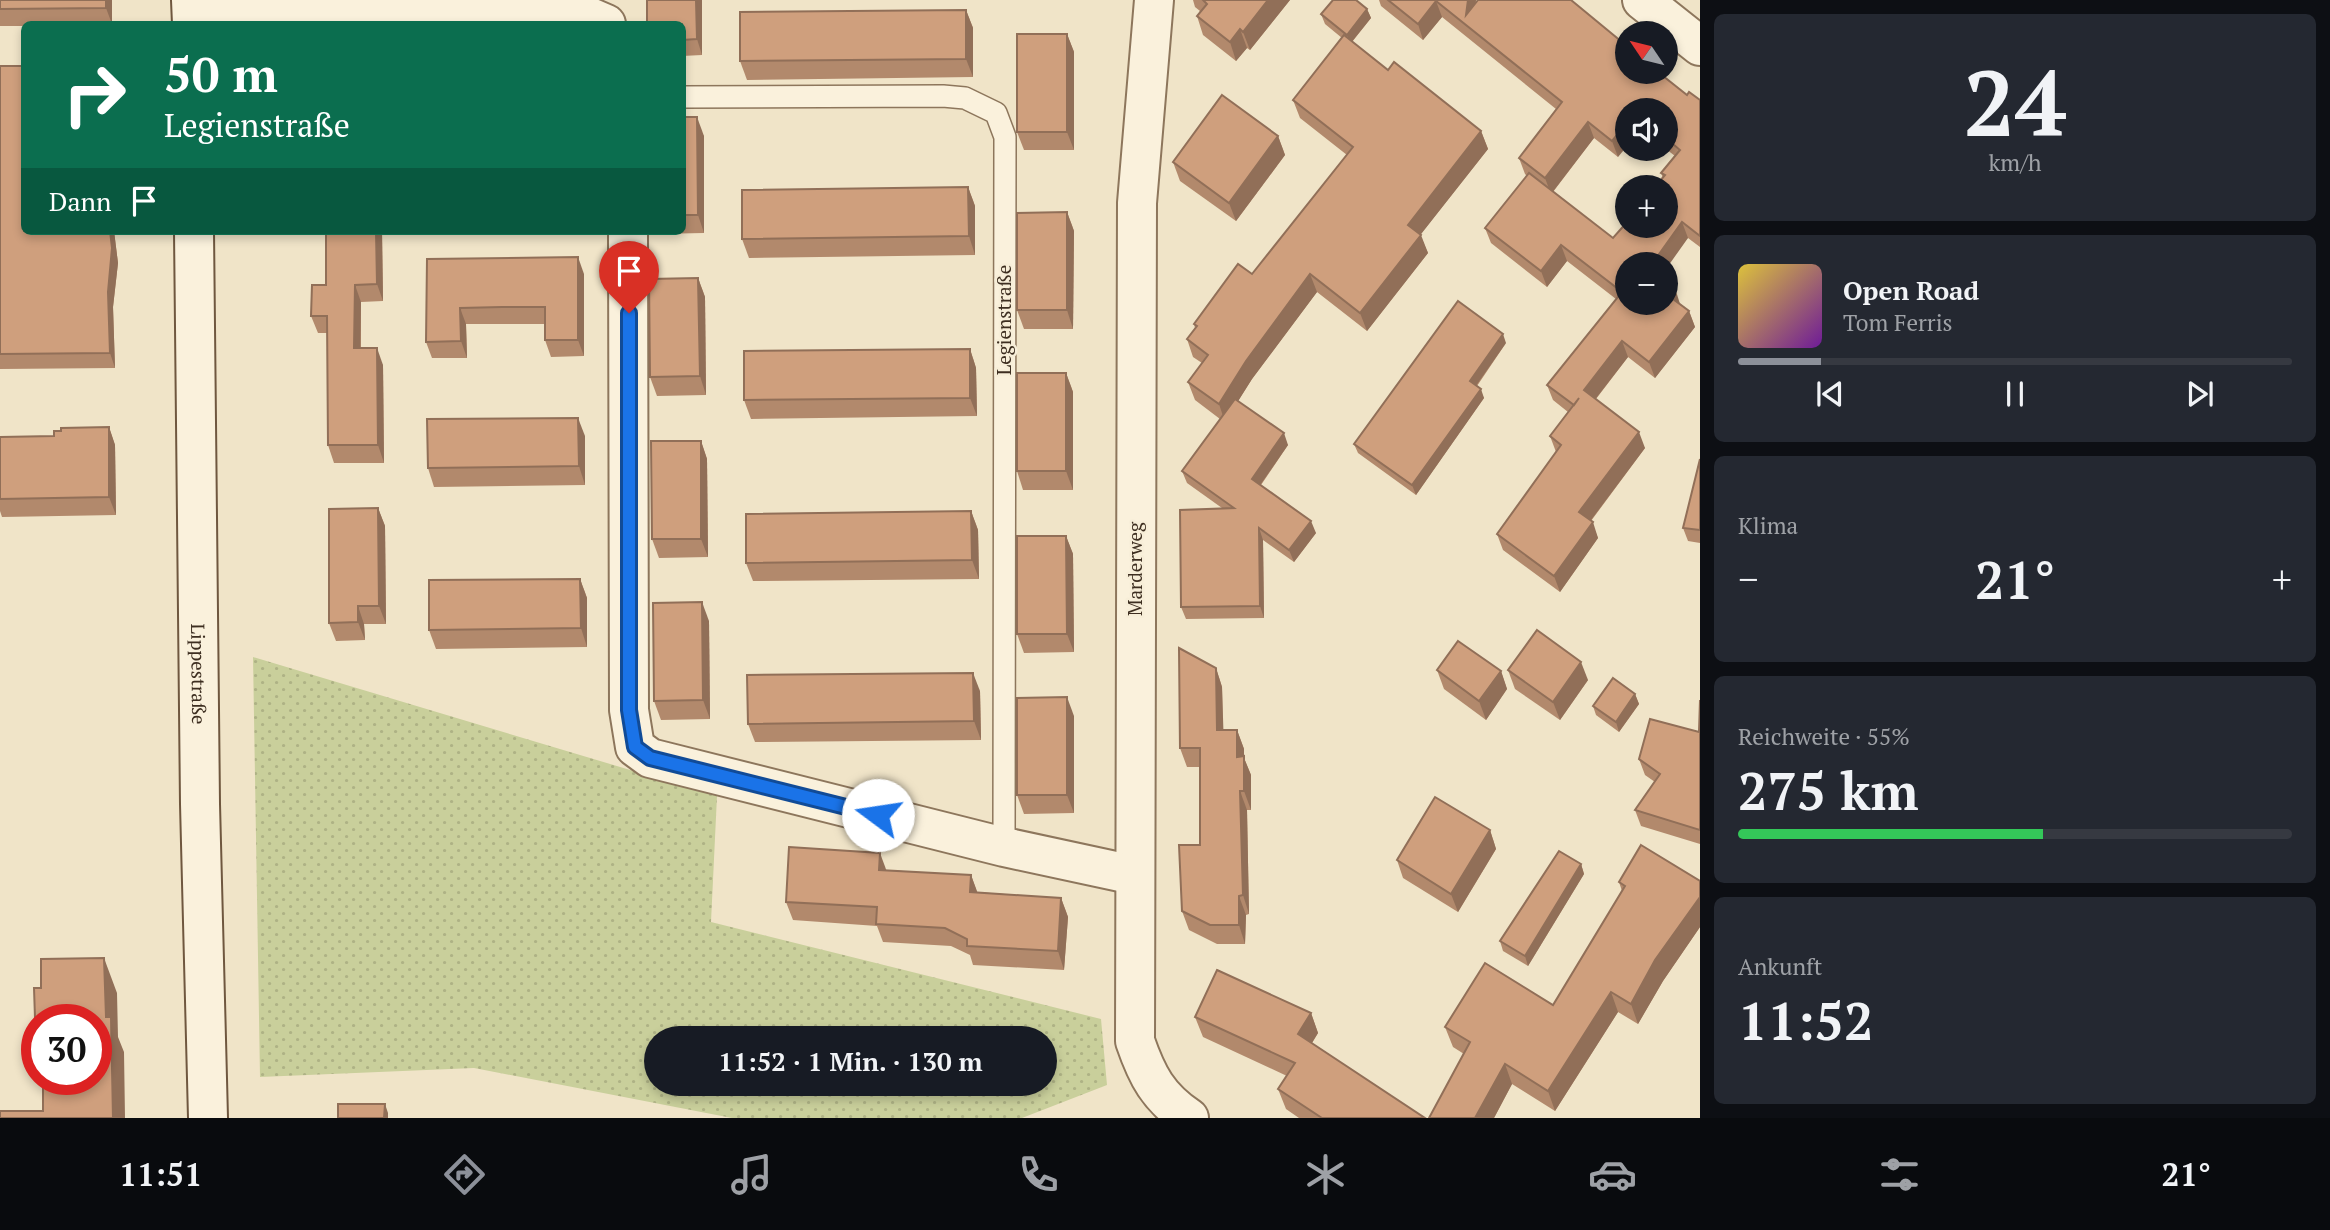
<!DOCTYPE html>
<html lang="de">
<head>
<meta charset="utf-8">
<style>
	body { margin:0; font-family:"PT Serif",serif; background:#242831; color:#f1f3f6; height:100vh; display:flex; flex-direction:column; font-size:26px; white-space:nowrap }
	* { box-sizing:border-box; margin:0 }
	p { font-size:23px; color:#9ea1a6 }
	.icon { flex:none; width:38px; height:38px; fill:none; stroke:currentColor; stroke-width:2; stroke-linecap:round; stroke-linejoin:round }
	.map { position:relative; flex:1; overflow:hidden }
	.panel { display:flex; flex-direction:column; gap:14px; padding:14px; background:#0d0f14; width:630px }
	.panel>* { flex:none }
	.banner { position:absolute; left:21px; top:21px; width:665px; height:214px; border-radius:10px; box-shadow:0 4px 10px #0003; background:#0b6e4f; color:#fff; overflow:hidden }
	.needle { width:46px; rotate:305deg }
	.controls { position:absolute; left:1615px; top:21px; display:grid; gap:14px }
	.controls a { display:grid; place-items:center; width:63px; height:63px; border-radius:50%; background:#171b24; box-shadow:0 4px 10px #0003; font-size:35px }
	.speed { position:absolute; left:21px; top:1004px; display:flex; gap:14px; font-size:35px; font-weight:700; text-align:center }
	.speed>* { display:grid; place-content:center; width:91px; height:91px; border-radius:50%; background:#171b24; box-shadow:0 4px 10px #0003; line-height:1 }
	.speed .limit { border:10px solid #d22; background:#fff; color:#111 }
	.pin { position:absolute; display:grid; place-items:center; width:60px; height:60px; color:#fff; margin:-72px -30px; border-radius:50% 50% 50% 0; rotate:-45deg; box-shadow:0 0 7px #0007 }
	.pin .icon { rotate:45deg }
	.me { position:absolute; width:77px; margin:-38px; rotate:284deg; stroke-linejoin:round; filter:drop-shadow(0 0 5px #0008) }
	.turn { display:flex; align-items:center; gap:24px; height:147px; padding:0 28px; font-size:32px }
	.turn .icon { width:91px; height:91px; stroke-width:2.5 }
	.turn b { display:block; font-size:49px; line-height:60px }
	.then { display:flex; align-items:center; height:66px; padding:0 28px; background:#0003; gap:14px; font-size:26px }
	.big { font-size:52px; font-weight:700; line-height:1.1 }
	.panel .widget { flex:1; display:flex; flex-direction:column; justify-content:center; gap:10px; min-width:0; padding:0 24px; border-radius:10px; background:#242831 }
	.panel .dial { align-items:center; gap:0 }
	.dial b { font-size:91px; line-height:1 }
	.song { display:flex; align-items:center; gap:21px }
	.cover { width:84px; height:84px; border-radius:10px; background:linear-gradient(135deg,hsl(50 70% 55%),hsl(280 70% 35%)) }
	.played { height:7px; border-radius:4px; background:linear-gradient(90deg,#8c9099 15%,#363941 15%) }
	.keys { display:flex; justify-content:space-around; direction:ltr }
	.heat { display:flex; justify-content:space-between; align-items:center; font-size:38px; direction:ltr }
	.charge { height:10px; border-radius:5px; background:linear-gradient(90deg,#34c759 55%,#363941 0) }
	.trip { position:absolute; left:644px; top:1026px; width:413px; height:70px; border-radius:35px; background:#171b24; box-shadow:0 4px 10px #0003; font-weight:700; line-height:70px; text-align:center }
	.menu { display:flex; height:112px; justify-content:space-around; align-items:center; background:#090b0e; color:#9ea1a6 }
	.menu .icon { width:49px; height:49px }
	.menu .on { color:#8c9099 }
	.menu b { font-size:32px; color:#f1f3f6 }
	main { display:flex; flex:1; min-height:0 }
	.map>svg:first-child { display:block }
	.grass { fill:url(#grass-dots); fill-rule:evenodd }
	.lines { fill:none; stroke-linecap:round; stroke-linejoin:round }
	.lane-casing { stroke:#8d765c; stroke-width:24 }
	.street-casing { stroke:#8d765c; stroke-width:42 }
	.secondary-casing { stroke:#6f573f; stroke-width:42 }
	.lane { stroke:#faf1dc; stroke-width:21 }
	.street { stroke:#faf1dc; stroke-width:38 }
	.secondary { stroke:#faf1dc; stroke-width:38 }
	.wall { fill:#b2896c; fill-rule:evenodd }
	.shaded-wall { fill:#916f58 }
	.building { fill:#cf9f7d; stroke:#916f58; stroke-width:2 }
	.route-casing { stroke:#114b97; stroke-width:18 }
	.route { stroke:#1a73e8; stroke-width:12 }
	.labels { text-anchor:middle; stroke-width:5; stroke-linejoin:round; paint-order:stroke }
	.street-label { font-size:19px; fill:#3d2e20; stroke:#f7eed8 }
</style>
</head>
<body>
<main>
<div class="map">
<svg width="1700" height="1118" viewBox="0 0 1700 1118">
	<defs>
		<pattern id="grass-dots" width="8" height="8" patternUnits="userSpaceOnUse" patternTransform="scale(1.75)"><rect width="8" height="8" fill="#c9cf9b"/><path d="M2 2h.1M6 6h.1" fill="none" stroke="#aeb285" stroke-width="1.8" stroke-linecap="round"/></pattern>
	</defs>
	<rect width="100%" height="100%" fill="#f0e4c8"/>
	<path class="grass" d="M253,657l464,139 -6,126 390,97 6,66 -85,33h-290l-258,-50 -214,9zM656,1038h389v45h-389z"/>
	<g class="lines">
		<defs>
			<polyline id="lane" points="682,97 943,96 965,98 996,113 1005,137 1004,847"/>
			<g id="street">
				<path d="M1154,0l-17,203 -2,838c12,35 23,56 54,77"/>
				<polyline points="1642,0 1700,46"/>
				<polyline points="192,16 590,17 606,24"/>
				<polyline points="628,231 629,710 635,747 650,758 1004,847 1134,875"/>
			</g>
			<g id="secondary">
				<polyline points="191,0 192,24"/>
				<path id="s1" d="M194,231l6,573 8,314"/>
			</g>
		</defs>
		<use href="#lane" class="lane-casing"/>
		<use href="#street" class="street-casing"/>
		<use href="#secondary" class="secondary-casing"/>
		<use href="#lane" class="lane"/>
		<use href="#street" class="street"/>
		<use href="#secondary" class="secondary"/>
	</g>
	<g class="wall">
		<polygon points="0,0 112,0 112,24 24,24 24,26 0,26"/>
		<polygon points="647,0 702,0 702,55 682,56 682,24"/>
		<polygon points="1193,0 1290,0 1250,50 1247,48 1236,61 1203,35 1197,16 1200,11 1195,7"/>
		<path d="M1379,0h97l-1,3 225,97v147l-12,-9 -60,26 61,47 6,16 -40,51 -27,-21 -32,42 49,49 -54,73 7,17 -38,54 -57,-42 -6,-16 59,-82 -6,-16 18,-24 -15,-12 -6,-15 69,-86 -49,-38 -20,26 -56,-44 -6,-15 42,-52 -2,-2 -6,-16 37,-49 -114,-92 -19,23 -42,-34zM1628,110h38v39l9,7 -14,17 2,5 -50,60 -60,-46 41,-54 24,19z"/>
		<polygon points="1367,9 1371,18 1352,42 1388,70 1481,131 1488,149 1420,235 1428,253 1367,331 1317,292 1252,379 1238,401 1288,445 1261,485 1316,533 1294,562 1263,540 1264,618 1186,619 1181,607 1222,508 1187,483 1182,471 1220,419 1195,400 1188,382 1202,363 1193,357 1187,339 1195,328 1194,324 1252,274 1347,155 1300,118 1293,100 1342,38 1325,24 1321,14"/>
		<polygon points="966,10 973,28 973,77 747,80 740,61"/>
		<polygon points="1067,34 1074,52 1074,150 1024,150 1017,132"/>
		<polygon points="0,66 24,231 114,231 118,263 113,307 115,368 0,369"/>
		<polygon points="682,117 704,136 704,233 655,234 654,231 682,231"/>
		<polygon points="1278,136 1285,155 1236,221 1180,181 1173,162"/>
		<polygon points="968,187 975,206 975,255 749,258 742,239"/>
		<polygon points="1067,212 1074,231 1073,329 1024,329 1017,310"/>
		<polygon points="382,231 383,301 361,302 361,348 383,365 384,463 334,463 328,445 327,333 318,333 311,316 326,285"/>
		<polygon points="427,259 584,274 584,356 551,357 545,340 545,324 466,324 467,358 432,358 426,342"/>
		<polygon points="698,278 705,297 706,395 657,396 650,377"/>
		<polygon points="1506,343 1477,386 1484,398 1416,495 1358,453 1354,444"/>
		<polygon points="970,349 976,368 977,416 751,419 744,400"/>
		<polygon points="1066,373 1073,392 1073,490 1023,490 1017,471"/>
		<polygon points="109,427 115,445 116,515 2,517 0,511 0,437 54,436"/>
		<polygon points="585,436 585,485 434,487 428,468"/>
		<polygon points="701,441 707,459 708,557 659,558 652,539"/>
		<polygon points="1700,459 1700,543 1688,541 1683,528"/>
		<polygon points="378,508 385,526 386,624 364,624 365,640 336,641 329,623"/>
		<polygon points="971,511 978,530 979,579 753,581 746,563"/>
		<polygon points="1066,536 1073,554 1074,652 1024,653 1017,634"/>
		<polygon points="580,579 587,598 587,647 436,649 429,630"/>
		<polygon points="709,621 710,719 661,720 654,701"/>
		<polygon points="1216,668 1222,687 1223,730 1237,730 1244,749 1244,758 1251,775 1251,810 1247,810 1249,914 1246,915 1245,944 1217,944 1189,930 1182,911 1200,845 1200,767 1187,767 1180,748"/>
		<polygon points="1437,670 1501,671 1507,689 1486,720 1444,689"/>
		<polygon points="1508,670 1588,680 1560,720 1515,689"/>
		<polygon points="980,691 981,740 755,742 748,724"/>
		<polygon points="1635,694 1639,704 1619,732 1596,715 1593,706"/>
		<polygon points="1700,700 1700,844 1641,826 1635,810 1655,782 1645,775 1639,759 1699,732"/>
		<polygon points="1074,716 1074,813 1024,814 1017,795"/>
		<polygon points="1490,830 1496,849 1458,912 1403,878 1397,860"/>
		<polygon points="1581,864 1584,874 1528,966 1503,951 1500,941"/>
		<polygon points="886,870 971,875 977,892 1061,898 1068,917 1064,970 973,965 970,955 951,946 883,942 877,926 793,920 786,902"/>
		<polygon points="1700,881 1700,927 1663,981 1638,1024 1618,1012 1555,1111 1512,1084 1494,1118 1429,1118 1464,1054 1453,1047 1445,1027 1553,1005 1622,891 1619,882"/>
		<polygon points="1311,1013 1318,1033 1312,1043 1425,1118 1299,1118 1286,1109 1278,1089 1287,1076 1203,1037 1195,1017"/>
	</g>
	<g class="shaded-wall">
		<polygon points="106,0 112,0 112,24 106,8"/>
		<polygon points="696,0 702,0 702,55 697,39"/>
		<polygon points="1268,0 1290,0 1250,50 1243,32"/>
		<polygon points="1468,0 1476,0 1472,30 1466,15"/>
		<polygon points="1436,1 1442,17 1423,40 1418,24"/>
		<polygon points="1367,9 1371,18 1350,44 1347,35"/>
		<polygon points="966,10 973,28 973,77 966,59"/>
		<polygon points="1240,29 1247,48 1236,61 1230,42"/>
		<polygon points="1067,34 1074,52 1074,150 1067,132"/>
		<polygon points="697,117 704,136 704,233 698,215"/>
		<polygon points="1588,122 1594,138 1551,194 1545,178"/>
		<polygon points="1628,122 1628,145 1618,157 1612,141"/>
		<polygon points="1481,131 1488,149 1414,243 1408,225"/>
		<polygon points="1278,136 1285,155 1236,221 1229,203"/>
		<polygon points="968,187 975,206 975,255 969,236"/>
		<polygon points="1067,212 1074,231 1073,329 1067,310"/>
		<polygon points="1682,222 1688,238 1666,269 1666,264 1652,264"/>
		<polygon points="110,231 114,231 118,263 113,307 115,368 110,353 108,292"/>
		<polygon points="376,231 382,231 383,301 377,284"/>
		<polygon points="1421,235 1428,253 1367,331 1360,313"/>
		<polygon points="1561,245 1567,261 1547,287 1541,271"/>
		<polygon points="578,257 584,274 584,356 578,340"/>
		<polygon points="1310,274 1317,292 1252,379 1225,422 1219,404 1246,361"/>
		<polygon points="698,278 705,297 706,395 700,376"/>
		<polygon points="355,285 361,302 360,365 354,348"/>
		<polygon points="1675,288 1680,304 1669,296"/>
		<polygon points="460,308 466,324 467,358 461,341"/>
		<polygon points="1689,311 1695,327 1655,378 1649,362"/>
		<polygon points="1503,334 1506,343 1473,390 1470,381"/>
		<polygon points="1622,341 1628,357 1590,406 1584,390"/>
		<polygon points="377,348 383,365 384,463 378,445"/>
		<polygon points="970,349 976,368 977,416 970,398"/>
		<polygon points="1066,373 1073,392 1073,490 1066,471"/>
		<polygon points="1481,389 1484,398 1416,495 1412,485"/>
		<polygon points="578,418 585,436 585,485 579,466"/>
		<polygon points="109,427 115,445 116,515 109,497"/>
		<polygon points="1639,432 1645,448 1585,528 1579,512"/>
		<polygon points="1284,433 1288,445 1256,491 1252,479"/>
		<polygon points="701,441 707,459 708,557 701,539"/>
		<polygon points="378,508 385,526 386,624 379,606"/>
		<polygon points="971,511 978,530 979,579 972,560"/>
		<polygon points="1311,521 1316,533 1294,562 1289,550"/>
		<polygon points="1593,522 1598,538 1560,592 1554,576"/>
		<polygon points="1259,528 1263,540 1264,618 1260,606"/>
		<polygon points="1066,536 1073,554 1074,652 1067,634"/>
		<polygon points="580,579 587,598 587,647 581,628"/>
		<polygon points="702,602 709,621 710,719 703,700"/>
		<polygon points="358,606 364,624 365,640 358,622"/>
		<polygon points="1581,662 1588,680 1560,720 1553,702"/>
		<polygon points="1216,668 1222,687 1224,749 1217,730"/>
		<polygon points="1501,671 1507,689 1486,720 1479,701"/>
		<polygon points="973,673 980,691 981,740 974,721"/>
		<polygon points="1635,694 1639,704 1619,732 1616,722"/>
		<polygon points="1067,697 1074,716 1074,813 1067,795"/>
		<polygon points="1237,730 1244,749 1244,758 1251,775 1251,810 1244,791 1237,757"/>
		<polygon points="1240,791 1247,810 1249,914 1243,895"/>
		<polygon points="1490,830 1496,849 1458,912 1451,894"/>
		<polygon points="880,853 887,872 879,870"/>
		<polygon points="1581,864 1584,874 1528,966 1525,956"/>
		<polygon points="971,875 978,894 970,892"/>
		<polygon points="1239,896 1246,915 1245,944 1239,925"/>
		<polygon points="1700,897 1700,927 1663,981 1638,1024 1631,1004 1655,960"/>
		<polygon points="1061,898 1068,917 1064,970 1058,951"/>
		<polygon points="104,958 117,993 118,1037 124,1052 125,1118 113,1118 106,1017"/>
		<polygon points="1611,992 1618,1012 1555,1111 1548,1091"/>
		<polygon points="1311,1013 1318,1033 1305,1054 1298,1034"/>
		<polygon points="1505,1064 1512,1084 1494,1118 1475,1118"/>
		<polygon points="385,1104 388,1113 388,1118 384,1118"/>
	</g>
	<g class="building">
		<polygon points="0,0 106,0 106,8 0,9"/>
		<polygon points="647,0 696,0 697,39 682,40 682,24 647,24"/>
		<polygon points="1203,0 1268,0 1243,32 1240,29 1230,42 1197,16 1207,4"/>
		<polygon points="1333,0 1356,0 1367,9 1347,35 1321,14"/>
		<polygon points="1388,0 1468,0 1466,15 1478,0 1571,0 1628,47 1628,72 1658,72 1687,95 1689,92 1700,100 1700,236 1682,222 1652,264 1628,264 1628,303 1666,303 1666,282 1675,288 1669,296 1689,311 1649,362 1622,341 1584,390 1639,432 1579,512 1593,522 1554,576 1497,534 1561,445 1550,436 1579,398 1574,405 1547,385 1622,292 1561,245 1541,271 1485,228 1529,173 1613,238 1628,221 1628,226 1666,226 1666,187 1655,187 1665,175 1661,173 1680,150 1666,138 1666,110 1628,110 1628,122 1612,141 1588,122 1545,178 1519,158 1562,102 1436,1 1418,24"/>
		<polygon points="966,10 966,59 740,61 740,12"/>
		<rect x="1017" y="34" width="50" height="98"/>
		<polygon points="1344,35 1388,70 1394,62 1481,131 1408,225 1421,235 1360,313 1310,274 1246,361 1219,404 1188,382 1208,355 1187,339 1197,326 1194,324 1238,264 1252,274 1353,147 1293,100"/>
		<polygon points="0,66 24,66 24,231 110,231 112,248 108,292 110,353 0,354"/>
		<polygon points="1222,95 1278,136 1229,203 1173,162"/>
		<polygon points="682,117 697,117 698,215 682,215"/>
		<polygon points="968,187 969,236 742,239 742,190"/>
		<polygon points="1067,212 1067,310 1017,310 1017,213"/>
		<polygon points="326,231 376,231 377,284 355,285 354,348 377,348 378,445 328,445 327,316 311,316 312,285 326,285"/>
		<polygon points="578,257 578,340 545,340 545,307 502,307 460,308 461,341 426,342 427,259"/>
		<polygon points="698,278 700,376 650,377 649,279"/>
		<polygon points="1458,301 1503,334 1470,381 1481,389 1412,485 1354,444"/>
		<polygon points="970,349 970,398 744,400 744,351"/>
		<rect x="1017" y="373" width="49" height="98"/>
		<polygon points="1235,399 1284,433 1252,479 1311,521 1289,550 1259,528 1260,606 1181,607 1180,510 1234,508 1182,471"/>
		<polygon points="578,418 579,466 428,468 427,419"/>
		<polygon points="109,427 109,497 0,499 0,437 54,436 54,431 61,431 61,428"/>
		<polygon points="651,441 701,441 701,539 652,539"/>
		<polygon points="1700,459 1700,530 1683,528"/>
		<polygon points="378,508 379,606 358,606 358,622 329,623 329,509"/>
		<polygon points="971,511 972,560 746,563 746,514"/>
		<polygon points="1017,536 1066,536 1067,634 1017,634"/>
		<polygon points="580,579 581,628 429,630 429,580"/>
		<polygon points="702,602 703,700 654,701 653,603"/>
		<polygon points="1537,630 1581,662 1553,702 1508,670"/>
		<polygon points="1458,641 1501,671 1479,701 1437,670"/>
		<polygon points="1179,648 1216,668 1217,730 1237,730 1237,757 1244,756 1244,791 1240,791 1243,895 1239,896 1239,925 1210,925 1182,911 1179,845 1200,845 1200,748 1180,748"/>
		<polygon points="973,673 974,721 748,724 747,675"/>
		<polygon points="1613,678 1635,694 1616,722 1593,706"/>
		<polygon points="1067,697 1067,795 1017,795 1017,698"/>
		<polygon points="1700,700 1700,830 1635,810 1660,774 1639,759 1650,719 1699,732"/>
		<polygon points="1435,797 1490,830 1451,894 1397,860"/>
		<polygon points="1641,845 1700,881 1700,897 1655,960 1631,1004 1611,992 1548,1091 1505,1064 1475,1118 1429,1118 1470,1042 1445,1027 1485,963 1553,1005 1625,886 1619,882"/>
		<polygon points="789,847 880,853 879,870 971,875 970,892 1061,898 1058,951 967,946 967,939 945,928 876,924 877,907 786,902"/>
		<polygon points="1559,851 1581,864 1525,956 1500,941"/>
		<polygon points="104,958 106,1017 111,1017 113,1118 0,1118 0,1111 43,1111 43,1080 96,1080 96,1020 41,1020 41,1018 35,1018 34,988 41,988 41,959"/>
		<polygon points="1217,970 1311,1013 1298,1034 1425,1118 1322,1118 1278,1089 1295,1063 1195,1017"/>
		<polygon points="338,1104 385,1104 384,1118 338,1118"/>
	</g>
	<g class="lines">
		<defs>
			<polyline id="route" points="629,313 629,710 635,747 650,758 878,815"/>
		</defs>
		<use href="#route" class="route-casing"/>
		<use href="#route" class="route"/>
	</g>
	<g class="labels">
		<g class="street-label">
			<text transform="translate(1004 320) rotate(-90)" y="7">Legienstraße</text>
			<text transform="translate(1135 569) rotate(-90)" y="7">Marderweg</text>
			<text dy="7" stroke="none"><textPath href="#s1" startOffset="443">Lippestraße</textPath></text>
		</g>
	</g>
</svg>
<div class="controls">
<a><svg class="needle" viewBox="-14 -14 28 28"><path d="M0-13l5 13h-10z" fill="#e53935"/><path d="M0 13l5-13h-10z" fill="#9ea1a6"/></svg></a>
<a><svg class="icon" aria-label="sound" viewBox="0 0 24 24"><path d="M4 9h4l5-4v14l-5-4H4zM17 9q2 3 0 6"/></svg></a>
<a>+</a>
<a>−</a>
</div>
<div class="speed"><div class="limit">30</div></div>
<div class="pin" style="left:629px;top:313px;background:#d93025"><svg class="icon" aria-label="arrive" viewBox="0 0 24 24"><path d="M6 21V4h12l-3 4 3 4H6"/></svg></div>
<svg class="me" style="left:878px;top:815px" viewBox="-20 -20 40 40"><circle r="19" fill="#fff"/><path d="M0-13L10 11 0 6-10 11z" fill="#1a73e8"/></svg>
<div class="trip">11:52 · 1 Min. · 130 m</div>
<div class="banner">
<div class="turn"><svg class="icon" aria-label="right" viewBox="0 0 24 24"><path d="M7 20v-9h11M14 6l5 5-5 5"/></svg><div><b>50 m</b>Legienstraße</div></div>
<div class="then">Dann<svg class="icon" aria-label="arrive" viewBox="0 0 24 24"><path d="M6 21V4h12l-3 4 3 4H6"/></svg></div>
</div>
</div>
<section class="panel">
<div class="widget dial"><b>24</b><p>km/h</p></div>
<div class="widget">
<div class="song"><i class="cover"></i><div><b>Open Road</b><p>Tom Ferris</p></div></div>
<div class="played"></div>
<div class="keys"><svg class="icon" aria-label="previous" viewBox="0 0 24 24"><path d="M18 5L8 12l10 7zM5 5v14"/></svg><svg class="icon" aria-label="pause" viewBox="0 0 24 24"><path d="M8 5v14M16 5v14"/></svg><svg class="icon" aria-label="next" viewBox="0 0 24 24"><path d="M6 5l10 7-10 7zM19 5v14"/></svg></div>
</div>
<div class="widget"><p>Klima</p>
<div class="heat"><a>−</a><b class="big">21°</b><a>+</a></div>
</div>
<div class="widget"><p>Reichweite · 55%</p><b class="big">275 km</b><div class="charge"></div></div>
<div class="widget"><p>Ankunft</p><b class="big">11:52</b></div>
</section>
</main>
<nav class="menu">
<b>11:51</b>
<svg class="icon on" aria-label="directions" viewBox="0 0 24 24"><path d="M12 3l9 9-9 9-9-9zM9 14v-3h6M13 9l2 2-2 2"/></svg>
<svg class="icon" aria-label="music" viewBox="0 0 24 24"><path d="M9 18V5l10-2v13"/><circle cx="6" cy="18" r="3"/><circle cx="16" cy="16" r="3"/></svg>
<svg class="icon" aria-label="phone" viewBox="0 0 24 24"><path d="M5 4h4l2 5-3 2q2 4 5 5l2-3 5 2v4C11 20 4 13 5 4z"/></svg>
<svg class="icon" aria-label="climate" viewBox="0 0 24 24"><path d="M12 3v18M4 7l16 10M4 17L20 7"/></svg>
<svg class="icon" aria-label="car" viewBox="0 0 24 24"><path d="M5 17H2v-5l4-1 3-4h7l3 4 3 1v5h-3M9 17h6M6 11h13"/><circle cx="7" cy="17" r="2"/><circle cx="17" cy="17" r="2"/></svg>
<svg class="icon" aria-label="filters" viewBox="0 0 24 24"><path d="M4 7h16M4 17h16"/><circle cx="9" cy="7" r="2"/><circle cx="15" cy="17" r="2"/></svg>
<b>21°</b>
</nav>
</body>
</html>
